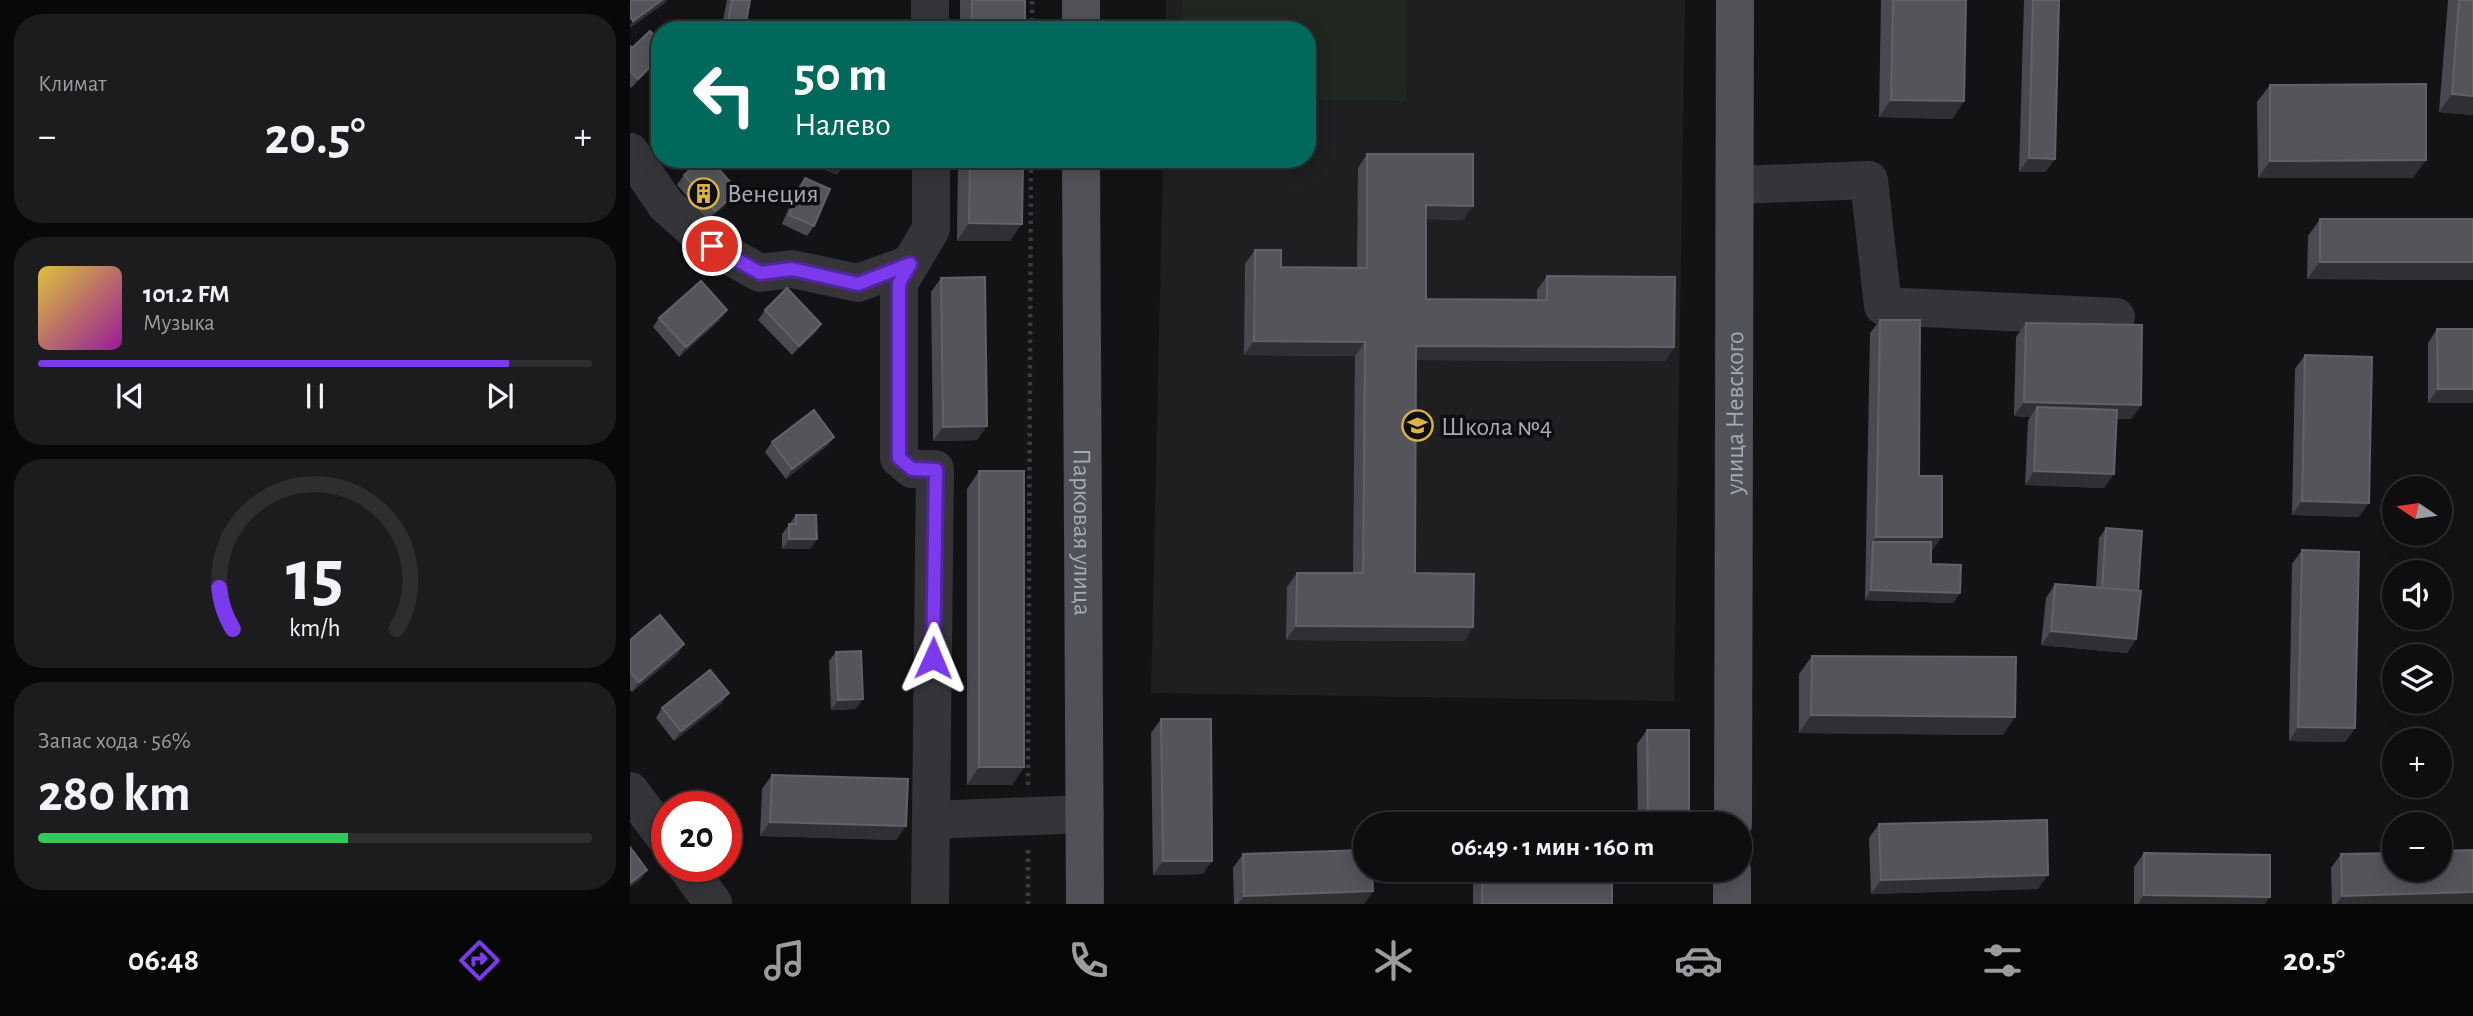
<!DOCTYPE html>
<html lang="ru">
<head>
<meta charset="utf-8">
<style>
	body { margin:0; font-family:"Alegreya Sans",sans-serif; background:#1c1c1e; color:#f1f3f6; height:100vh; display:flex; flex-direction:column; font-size:26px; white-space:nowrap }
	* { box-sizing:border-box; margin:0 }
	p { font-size:23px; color:#9b9c9f }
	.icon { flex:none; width:38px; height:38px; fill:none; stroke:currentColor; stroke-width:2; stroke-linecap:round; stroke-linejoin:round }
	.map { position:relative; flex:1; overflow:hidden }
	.sheet { display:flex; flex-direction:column; gap:14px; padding:14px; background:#080809; width:630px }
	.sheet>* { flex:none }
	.hud { position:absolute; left:21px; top:21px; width:665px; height:147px; border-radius:28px; box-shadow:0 4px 18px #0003,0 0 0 2px #2e2e30; background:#00695c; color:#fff; overflow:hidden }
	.needle { width:46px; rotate:283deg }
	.tools { position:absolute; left:1752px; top:476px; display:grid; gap:14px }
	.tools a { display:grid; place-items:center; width:70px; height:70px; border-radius:50%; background:#0e0e10; box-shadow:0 4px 18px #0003,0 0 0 2px #2e2e30; font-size:35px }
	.speed { position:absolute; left:21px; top:791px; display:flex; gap:14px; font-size:35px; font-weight:700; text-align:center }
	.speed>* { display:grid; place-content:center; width:91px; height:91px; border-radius:50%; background:#0e0e10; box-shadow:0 4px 18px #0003,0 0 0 2px #2e2e30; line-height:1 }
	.speed .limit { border:10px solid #d22; background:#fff; color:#111 }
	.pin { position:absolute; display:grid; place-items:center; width:60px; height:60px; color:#fff; margin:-30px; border:4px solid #fff; border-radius:50%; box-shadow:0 2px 7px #0007 }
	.me { position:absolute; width:77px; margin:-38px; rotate:1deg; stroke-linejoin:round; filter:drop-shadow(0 0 5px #0008) }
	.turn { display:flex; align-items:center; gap:24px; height:147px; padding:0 28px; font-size:32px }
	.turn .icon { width:91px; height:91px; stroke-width:2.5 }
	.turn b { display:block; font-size:49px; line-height:60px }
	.big { font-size:52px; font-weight:600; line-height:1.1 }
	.sheet .tile { flex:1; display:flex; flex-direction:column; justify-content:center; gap:10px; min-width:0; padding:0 24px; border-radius:28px; background:#1c1c1e }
	.sheet .dial { align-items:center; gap:0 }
	.dial svg { height:182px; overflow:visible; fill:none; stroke:#2e2e30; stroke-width:7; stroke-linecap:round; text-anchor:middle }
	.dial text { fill:#f1f3f6; stroke:none }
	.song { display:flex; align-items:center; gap:21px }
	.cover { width:84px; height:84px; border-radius:10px; background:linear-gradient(135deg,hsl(50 70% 55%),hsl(300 70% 35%)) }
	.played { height:7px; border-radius:4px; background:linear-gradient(90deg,#7c3aed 85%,#2e2e30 85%) }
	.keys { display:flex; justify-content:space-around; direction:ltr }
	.heat { display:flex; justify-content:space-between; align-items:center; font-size:38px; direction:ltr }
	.charge { height:10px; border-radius:5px; background:linear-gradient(90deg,#34c759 56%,#2e2e30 0) }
	.trip { position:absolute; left:723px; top:812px; width:399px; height:70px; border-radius:35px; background:#0e0e10; box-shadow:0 4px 18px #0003,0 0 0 2px #2e2e30; font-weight:600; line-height:70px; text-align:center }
	.tabs { display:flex; height:112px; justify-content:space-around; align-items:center; background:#060606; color:#9b9c9f }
	.tabs .icon { width:49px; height:49px }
	.tabs .on { color:#7c3aed }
	.tabs b { font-size:32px; color:#f1f3f6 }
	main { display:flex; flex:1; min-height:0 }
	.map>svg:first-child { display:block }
	.built { fill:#1f1f21 }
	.green { fill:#202721 }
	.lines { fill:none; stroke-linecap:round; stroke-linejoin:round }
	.path { stroke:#3b3c40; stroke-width:4.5; stroke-dasharray:3.5 5; stroke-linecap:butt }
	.minor { stroke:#353539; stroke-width:38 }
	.major { stroke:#515258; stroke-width:38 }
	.wall { fill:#494a4f }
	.shaded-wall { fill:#2f3033 }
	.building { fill:#53555a; stroke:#606268; stroke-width:2 }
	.route-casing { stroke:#51269a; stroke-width:18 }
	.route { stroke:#7c3aed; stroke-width:12 }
	.labels { text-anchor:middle; stroke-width:7; stroke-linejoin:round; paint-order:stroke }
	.poi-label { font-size:26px; fill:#a6aab4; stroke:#0e0e10; text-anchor:start }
	.street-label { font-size:26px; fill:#a6aab4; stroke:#0e0e10 }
</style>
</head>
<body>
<main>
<section class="sheet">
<div class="tile"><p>Климат</p>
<div class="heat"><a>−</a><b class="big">20.5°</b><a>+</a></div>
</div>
<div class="tile">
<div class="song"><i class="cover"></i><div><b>101.2 FM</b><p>Музыка</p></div></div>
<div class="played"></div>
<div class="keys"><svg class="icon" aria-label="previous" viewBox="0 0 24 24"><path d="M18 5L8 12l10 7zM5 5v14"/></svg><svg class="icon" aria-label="pause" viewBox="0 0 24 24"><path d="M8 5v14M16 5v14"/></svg><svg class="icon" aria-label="next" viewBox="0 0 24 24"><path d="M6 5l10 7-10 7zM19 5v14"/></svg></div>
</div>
<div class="tile dial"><svg viewBox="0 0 100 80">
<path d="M14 69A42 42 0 1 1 86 69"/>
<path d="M14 69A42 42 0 0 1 8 51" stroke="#7c3aed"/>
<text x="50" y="56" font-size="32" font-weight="700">15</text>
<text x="50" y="72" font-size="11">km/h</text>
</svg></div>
<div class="tile"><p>Запас хода · 56%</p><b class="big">280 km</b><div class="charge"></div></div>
</section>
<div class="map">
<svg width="1843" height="904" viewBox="0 0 1843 904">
	<rect width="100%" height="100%" fill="#131315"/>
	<polygon class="built" points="536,0 1055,0 1044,701 521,693 533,159 677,159 677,30 536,30"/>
	<polygon class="green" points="553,0 777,0 776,101 677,100 677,30 553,30"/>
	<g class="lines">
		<g class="path">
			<polyline points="402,30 402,0"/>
			<polyline points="398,785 401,159"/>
			<polyline points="398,850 398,904"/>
		</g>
		<g class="minor">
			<polyline points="300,0 300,30"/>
			<polyline points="0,152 36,205 82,246 130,273 162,269 228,283 280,264"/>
			<polyline points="1105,185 1239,180 1253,306 1486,317"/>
			<polyline points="0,791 37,840"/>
			<polyline points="301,820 455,814"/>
			<polyline points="56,866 83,903"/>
			<polyline points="300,904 305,469 282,469 269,458 269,283 301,229 301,159"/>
		</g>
		<g class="major">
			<polyline points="451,0 451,30"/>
			<path id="s1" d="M451,159l4,745"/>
			<path id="s2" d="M1103,824l2,-824"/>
			<polyline points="1102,904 1102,870"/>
		</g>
	</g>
	<g class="wall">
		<polygon points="97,0 120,0 114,30 91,30"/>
		<rect x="330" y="0" width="65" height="30"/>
		<polygon points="1251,0 1336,0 1334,101 1322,119 1249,117"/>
		<polygon points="1394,0 1429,0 1425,159 1415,172 1389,172"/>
		<polygon points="1818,0 1843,0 1843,115 1809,112"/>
		<polygon points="30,41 30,59 1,88 0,87 0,46 2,48"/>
		<polygon points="1640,85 1783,178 1628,178 1627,102"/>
		<polygon points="737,154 833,220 796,219 796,299 907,300 907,290 917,276 1044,347 1035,361 786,360 785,573 843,627 834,641 656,640 657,587 667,573 723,573 725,356 614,355 615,264 625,250 651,267 727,268 728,168"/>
		<polygon points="328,159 393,159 380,241 327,241"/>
		<polygon points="54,175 101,200 78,220 47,185"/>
		<polygon points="175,178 184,226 177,236 152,224 168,187"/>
		<polygon points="1690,219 1843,219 1843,280 1677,279 1678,236"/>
		<polygon points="311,278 347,440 303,441 301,292"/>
		<polygon points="135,310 191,324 185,333 162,355 128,320"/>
		<polygon points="29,318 90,320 49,357 23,327"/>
		<polygon points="1250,320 1289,476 1302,551 1301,551 1301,564 1330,593 1323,603 1235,600 1240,333"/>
		<polygon points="1396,323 1511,405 1501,419 1487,419 1474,488 1395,485 1398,421 1400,417 1384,416 1386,337"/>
		<polygon points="1807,329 1843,329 1843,403 1798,403 1798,343"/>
		<polygon points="1675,355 1729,517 1662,515 1665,369"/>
		<polygon points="204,437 197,446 156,479 135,452 142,442"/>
		<polygon points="349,471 394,767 382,785 337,785 337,489"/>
		<polygon points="166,515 180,549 152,549 152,534"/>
		<polygon points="1476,528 1508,591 1506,639 1497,653 1411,645 1416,598 1425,584 1466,587 1469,538"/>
		<polygon points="1672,550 1725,728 1715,742 1659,741 1662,564"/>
		<polygon points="0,640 48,654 2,692 0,690"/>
		<polygon points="206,652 226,709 201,710 199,661"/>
		<polygon points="1182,656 1373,735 1169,733 1169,674"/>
		<polygon points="92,703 44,741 26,718 32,708"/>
		<polygon points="531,719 573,874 523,875 521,733"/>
		<polygon points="1017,730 1059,824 1008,824 1007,744"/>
		<polygon points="142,775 266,840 130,836 132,789"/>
		<polygon points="1249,824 1408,889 1241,894 1239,838"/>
		<polygon points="1514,853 1635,904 1504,904 1504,867"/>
		<polygon points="613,854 743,891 734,904 604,904 603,868"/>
		<polygon points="1711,854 1843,904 1702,904 1701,868"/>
		<rect x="843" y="870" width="139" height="34"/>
		<polygon points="1008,870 1057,870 1050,880 1008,880"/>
	</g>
	<g class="shaded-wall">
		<polygon points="32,0 37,0 35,3 0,28 0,25 3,21"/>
		<polygon points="97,25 115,28 114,30 93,30"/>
		<polygon points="30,56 30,59 1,88 8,79"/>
		<polygon points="1822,94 1843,96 1843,115 1809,112"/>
		<polygon points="1261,100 1334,101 1322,119 1249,117"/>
		<polygon points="1399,158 1425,159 1415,172 1389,172"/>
		<polygon points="167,159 198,159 214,165 207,175"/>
		<polygon points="1796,160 1783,178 1628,178 1640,161"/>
		<polygon points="108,191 101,200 78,220 85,211"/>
		<polygon points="796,205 843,206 833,220 787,219"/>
		<polygon points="339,223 392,224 380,241 327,241"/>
		<polygon points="1690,262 1843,262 1843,280 1677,279"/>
		<polygon points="97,310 90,320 49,357 56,347"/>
		<polygon points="191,324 185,333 162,355 169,346"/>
		<polygon points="624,341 735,342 725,356 614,355"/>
		<polygon points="786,346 1044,347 1035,361 776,360"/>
		<polygon points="1808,389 1843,389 1843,403 1798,403"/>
		<polygon points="1394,402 1511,405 1501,419 1407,417 1407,407 1400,417 1384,416"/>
		<polygon points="357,426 347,440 303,441 313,427"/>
		<polygon points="204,437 197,446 156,479 162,469"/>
		<polygon points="1404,471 1484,474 1474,488 1395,485"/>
		<polygon points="1672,501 1739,503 1729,517 1662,515"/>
		<polygon points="1246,537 1312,537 1302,551 1243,551 1243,542 1236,551"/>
		<polygon points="159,539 187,539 180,549 152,549"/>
		<polygon points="1241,590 1330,593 1323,603 1235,600"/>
		<polygon points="666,626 843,627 834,641 656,640"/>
		<polygon points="1421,631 1506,639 1497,653 1411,645"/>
		<polygon points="54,644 48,654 2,692 9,682"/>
		<polygon points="99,693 92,703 44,741 51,731"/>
		<polygon points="233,699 226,709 201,710 208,700"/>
		<polygon points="1181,715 1385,717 1373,735 1169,733"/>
		<polygon points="1668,727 1725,728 1715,742 1659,741"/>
		<polygon points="349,767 394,767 382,785 337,785"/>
		<polygon points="140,822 276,826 266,840 130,836"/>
		<polygon points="533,861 582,861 573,874 523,875"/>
		<polygon points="17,870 10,880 0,887 0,883"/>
		<polygon points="1015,870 1057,870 1050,880 1008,880"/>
		<polygon points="1418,875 1408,889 1241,894 1251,880"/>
		<polygon points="743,891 734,904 608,904 614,896"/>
		<polygon points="1843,892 1843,904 1706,904 1712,896"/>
		<polygon points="1514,895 1640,897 1635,904 1508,904"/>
	</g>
	<g class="building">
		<polygon points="0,0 32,0 3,21 0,17"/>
		<polygon points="102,0 120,0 115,28 97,25"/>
		<rect x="342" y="0" width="53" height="30"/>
		<polygon points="1263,0 1336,0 1334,101 1261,100"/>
		<polygon points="1403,0 1429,0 1425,159 1399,158"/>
		<polygon points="1829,0 1843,0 1843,96 1822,94"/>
		<polygon points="20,31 30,41 30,56 8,79 0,71 0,46 2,48"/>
		<polygon points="1796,84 1796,160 1640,161 1640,85"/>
		<polygon points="737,154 843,154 843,206 796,205 796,299 917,300 917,276 1045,277 1044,347 786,346 785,573 844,574 843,627 666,626 667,573 733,573 735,342 624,341 625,250 651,250 651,267 737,268"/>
		<polygon points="72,159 80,159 108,191 85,211 54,175"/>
		<polygon points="198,159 216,159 214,165"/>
		<polygon points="340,159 393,159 392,224 339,223"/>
		<polygon points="175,178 200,189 184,226 159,215"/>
		<rect x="1690" y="219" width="153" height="43"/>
		<polygon points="355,277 357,426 313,427 311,278"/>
		<polygon points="71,281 97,310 56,347 29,318"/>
		<polygon points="157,288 191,324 169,346 135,310"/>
		<polygon points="1250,320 1290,320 1289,476 1312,476 1312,537 1246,537"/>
		<polygon points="1396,323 1512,325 1511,405 1394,402"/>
		<polygon points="1807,329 1843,329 1843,389 1808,389"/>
		<polygon points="1675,355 1742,357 1739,503 1672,501"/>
		<polygon points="1407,407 1487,410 1484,474 1404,471"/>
		<polygon points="184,410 204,437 162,469 142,442"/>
		<rect x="349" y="471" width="45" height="296"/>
		<polygon points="166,515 186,515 187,539 159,539 159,524 166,524"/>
		<polygon points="1476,528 1512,531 1508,591 1472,588"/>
		<polygon points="1243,542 1301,542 1301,564 1331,565 1330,593 1241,590"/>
		<polygon points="1672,550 1729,552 1725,728 1668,727"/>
		<polygon points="1425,584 1511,591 1506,639 1421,631"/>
		<polygon points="30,615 54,644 9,682 0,672 0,640"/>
		<polygon points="231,651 233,699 208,700 206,652"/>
		<polygon points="1182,656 1386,657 1385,717 1181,715"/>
		<polygon points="80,670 99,693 51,731 32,708"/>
		<polygon points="531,719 581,719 582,861 533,861"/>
		<polygon points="1017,730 1059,730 1059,824 1018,824"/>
		<polygon points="142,775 278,779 276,826 140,822"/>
		<polygon points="1417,820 1418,875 1251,880 1249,824"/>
		<polygon points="0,847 17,870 0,883"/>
		<polygon points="735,850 735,870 742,870 743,891 614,896 613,854"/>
		<polygon points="1843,850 1843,892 1712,896 1711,854 1764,853 1764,870 1810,870 1810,851"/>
		<polygon points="1514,853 1640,855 1640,897 1514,895"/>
		<rect x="852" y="870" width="130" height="34"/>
	</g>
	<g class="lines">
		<defs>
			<polyline id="route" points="82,246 130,273 162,269 228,284 280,264 269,283 269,458 282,469 306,470 303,658"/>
		</defs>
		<use href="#route" class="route-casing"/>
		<use href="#route" class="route"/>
	</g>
	<defs>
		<symbol id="building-ring" viewBox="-11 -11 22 22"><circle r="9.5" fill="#0e0e10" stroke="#deb342" stroke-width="1.5"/><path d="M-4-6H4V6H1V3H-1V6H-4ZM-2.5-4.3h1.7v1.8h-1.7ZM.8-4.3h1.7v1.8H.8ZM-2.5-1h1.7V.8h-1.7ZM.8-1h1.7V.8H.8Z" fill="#deb342"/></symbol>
		<symbol id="school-ring" viewBox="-11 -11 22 22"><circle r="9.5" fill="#0e0e10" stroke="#deb342" stroke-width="1.5"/><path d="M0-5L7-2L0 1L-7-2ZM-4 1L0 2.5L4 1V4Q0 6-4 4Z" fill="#deb342"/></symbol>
	</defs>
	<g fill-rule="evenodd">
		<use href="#building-ring" x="56" y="176" width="35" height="35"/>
		<use href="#school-ring" x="770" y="408" width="35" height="35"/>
	</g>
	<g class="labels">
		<g class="poi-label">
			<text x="97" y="202">Венеция</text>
			<text x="811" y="435">Школа №4</text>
		</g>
		<g class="street-label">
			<text dy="9" stroke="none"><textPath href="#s2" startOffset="411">улица Невского</textPath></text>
			<text dy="9" stroke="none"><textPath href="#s1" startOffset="373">Парковая улица</textPath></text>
		</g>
	</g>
</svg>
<div class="tools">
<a><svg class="needle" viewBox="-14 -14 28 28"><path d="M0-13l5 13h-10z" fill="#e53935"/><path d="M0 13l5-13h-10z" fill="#9b9c9f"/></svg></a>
<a><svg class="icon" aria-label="sound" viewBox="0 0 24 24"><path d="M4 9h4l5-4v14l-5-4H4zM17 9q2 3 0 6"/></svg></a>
<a><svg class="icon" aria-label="layers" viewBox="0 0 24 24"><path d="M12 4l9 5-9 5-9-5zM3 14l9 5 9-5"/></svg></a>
<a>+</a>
<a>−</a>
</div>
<div class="speed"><div class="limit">20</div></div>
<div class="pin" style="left:82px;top:246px;background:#d93025"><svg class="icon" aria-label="arrive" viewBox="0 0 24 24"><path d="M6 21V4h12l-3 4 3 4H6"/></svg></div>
<svg class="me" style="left:303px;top:658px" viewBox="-20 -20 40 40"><path d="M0-17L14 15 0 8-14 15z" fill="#7c3aed" stroke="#fff" stroke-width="4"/></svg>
<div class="trip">06:49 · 1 мин · 160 m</div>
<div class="hud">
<div class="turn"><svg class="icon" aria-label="left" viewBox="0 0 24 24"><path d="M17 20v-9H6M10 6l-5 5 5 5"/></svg><div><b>50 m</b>Налево</div></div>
</div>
</div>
</main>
<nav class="tabs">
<b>06:48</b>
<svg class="icon on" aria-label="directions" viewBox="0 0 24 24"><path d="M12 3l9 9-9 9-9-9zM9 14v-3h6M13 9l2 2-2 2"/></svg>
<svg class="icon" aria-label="music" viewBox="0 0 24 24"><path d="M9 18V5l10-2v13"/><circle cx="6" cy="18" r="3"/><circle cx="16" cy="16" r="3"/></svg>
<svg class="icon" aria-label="phone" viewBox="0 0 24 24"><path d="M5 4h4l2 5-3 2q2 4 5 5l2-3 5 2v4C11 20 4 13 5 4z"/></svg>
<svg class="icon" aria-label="climate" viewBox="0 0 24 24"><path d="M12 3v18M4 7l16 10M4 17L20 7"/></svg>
<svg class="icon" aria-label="car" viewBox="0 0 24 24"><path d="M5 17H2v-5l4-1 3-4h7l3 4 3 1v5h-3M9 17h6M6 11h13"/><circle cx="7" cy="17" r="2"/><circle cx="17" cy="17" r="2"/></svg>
<svg class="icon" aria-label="filters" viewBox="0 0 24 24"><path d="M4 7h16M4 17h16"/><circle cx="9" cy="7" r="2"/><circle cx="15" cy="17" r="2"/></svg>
<b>20.5°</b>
</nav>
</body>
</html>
